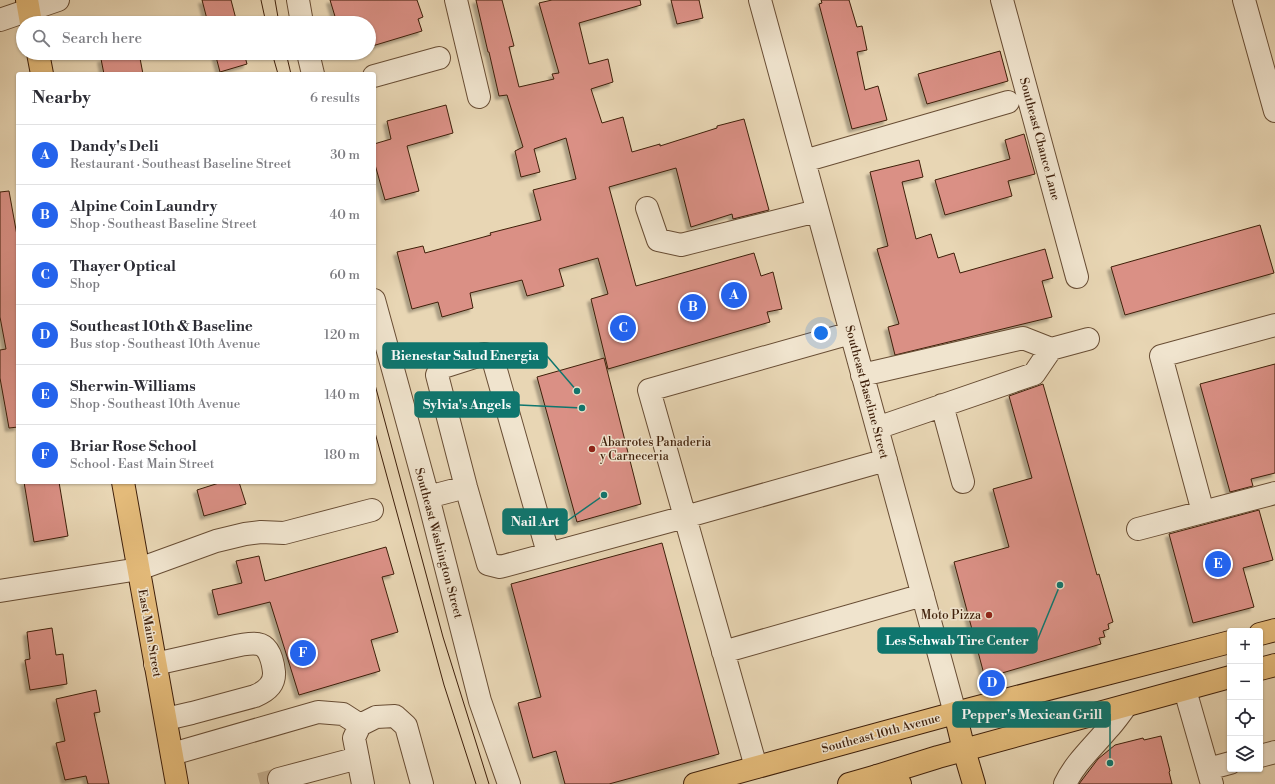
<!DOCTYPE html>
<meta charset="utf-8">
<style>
:root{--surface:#fff;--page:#f2f2f3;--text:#2b2b33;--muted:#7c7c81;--line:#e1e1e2;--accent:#2563eb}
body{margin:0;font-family:"Libre Bodoni",serif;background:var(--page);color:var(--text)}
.controls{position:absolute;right:12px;bottom:12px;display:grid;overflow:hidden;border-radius:4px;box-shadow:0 1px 3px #0004}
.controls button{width:36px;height:36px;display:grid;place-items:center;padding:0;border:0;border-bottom:1px solid var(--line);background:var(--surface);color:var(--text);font:20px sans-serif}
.you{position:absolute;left:821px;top:333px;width:14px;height:14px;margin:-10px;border:3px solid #fff;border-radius:50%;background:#1a73e8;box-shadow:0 0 0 6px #1a73e833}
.badge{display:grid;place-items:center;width:26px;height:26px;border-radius:50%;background:var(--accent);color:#fff;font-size:13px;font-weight:700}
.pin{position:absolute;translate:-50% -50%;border:2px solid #fff;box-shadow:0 1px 4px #0006}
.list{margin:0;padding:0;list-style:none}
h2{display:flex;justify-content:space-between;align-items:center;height:52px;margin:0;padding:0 16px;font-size:17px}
h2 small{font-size:13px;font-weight:400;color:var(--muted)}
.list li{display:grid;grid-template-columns:26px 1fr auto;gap:12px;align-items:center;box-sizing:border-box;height:60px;padding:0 16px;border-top:1px solid var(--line)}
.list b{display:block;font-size:15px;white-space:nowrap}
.list p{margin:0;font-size:13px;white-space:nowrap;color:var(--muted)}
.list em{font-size:13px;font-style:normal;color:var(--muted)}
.icon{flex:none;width:22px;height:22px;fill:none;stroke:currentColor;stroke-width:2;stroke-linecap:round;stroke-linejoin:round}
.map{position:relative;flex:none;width:1275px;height:784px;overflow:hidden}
.search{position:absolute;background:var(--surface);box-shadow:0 1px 3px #0004;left:16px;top:16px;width:360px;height:44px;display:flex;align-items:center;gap:10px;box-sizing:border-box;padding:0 14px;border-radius:22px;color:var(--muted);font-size:15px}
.panel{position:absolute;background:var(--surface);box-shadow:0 1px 3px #0004;left:16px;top:72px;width:360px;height:412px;border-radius:4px}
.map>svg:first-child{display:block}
.building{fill:#da9085;stroke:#3e1f0a;filter:url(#shadow)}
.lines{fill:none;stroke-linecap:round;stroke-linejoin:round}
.minor-tunnel{stroke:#c6b192;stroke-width:22;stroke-dasharray:22 11;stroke-linecap:butt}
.minor-casing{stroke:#684d34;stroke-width:24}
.major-casing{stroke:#3e1f0a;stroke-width:24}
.highway-casing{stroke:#3e1f0a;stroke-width:24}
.minor{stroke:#f0e4ce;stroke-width:22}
.major{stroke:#e4bb7a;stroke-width:22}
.highway{stroke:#e4bb7a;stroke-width:22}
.tram{stroke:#3e1f0a;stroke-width:1}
.poi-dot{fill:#8f2418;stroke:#f0e4ce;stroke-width:1.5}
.labels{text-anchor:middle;stroke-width:3;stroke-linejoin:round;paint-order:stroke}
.street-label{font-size:12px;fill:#3e1f0a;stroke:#f0e4ce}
.poi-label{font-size:12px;fill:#3e1f0a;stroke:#f0e4ce;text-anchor:start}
.leader{fill:none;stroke:#0f766e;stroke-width:1.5}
.callout-dot{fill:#0f766e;stroke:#f0e4ce;stroke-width:1.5}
.callout{fill:#0f766e;stroke:#0f766e;stroke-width:1.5}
.callout-label{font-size:13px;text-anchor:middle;font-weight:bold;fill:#fff}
</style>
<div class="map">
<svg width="1275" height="784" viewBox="0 0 1275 784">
<defs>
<filter id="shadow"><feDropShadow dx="-3.5" dy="3.5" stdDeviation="1" flood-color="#0004"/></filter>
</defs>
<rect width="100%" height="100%" fill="#e8d6b4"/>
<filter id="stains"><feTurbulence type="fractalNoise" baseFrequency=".005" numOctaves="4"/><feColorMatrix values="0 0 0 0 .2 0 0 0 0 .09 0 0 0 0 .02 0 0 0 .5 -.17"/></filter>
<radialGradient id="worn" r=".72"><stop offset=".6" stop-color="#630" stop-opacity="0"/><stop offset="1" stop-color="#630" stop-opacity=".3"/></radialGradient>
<path class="building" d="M202 0H231L237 23H208Z
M330 0H417L423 17 418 19 422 31 369 47V23H337Z
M476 0H502L514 46 509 47 519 87 554 79 552 74 559 73 539 3 552 0H640L641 5 579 23 589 64 608 59 613 82 591 89 602 123 623 117 632 152 660 144V146L717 128V126L744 119 769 210 733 219 732 214 691 227 676 168 609 187 636 286 754 253 761 276 773 272 782 309 767 312 770 322 608 369 591 299 608 294 598 258 559 269 564 286 527 296 522 280 470 293 473 308 442 317 438 302 412 309 397 252 423 246 425 253 491 235 490 233 541 220 533 190 576 179 566 138 534 149 540 172 521 177 515 151 523 147 507 95 499 96 489 52H488Z
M671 0H699L703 18 677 24Z
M821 0H849L857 27 862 26 867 50 857 52 865 90 878 86 887 120 852 129 819 4 822 3Z
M1000 51 1008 81 927 104 918 74Z
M139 53 143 74H104L101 59Z
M215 53H244L247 64 220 72Z
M446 105 453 133 407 146 419 191 385 200 374 161V144L391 139 387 121Z
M1024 134 1035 174 1008 181 1012 196 945 215 935 180 1010 159 1005 140Z
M919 160 923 177 902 182 916 239 931 234 938 258 954 253 960 273 1045 249 1053 278 1042 281 1052 317 895 355 888 327 899 324 877 249 888 246 870 172Z
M9 191 18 241V427L9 428 0 378V350L6 349 0 317V192Z
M1260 225 1274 273 1125 315 1111 267Z
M604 358 641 504 577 522 537 377Z
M1275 364V473L1251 479 1253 486 1230 492 1200 384Z
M1043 384 1097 575 1099 574 1113 622 1108 624 1109 629 1103 631 1105 637 1099 638 1101 644 985 678 954 562 1009 547 993 489 1032 478 1009 396Z
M24 482H59L68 536 34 542Z
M222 482H239L246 504 204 516 197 490Z
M1259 510 1273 560 1243 568 1254 607 1193 623 1169 534Z
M662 543 719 754 609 784H565L556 751 533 758 518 703 541 697 511 584Z
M386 547 394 574 382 577 398 632 371 640 380 671 299 695 270 602 218 615 212 590 242 583 236 561 259 556 265 581Z
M52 628 56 655 63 654 67 684 30 690 25 660 30 659 27 632Z
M96 690 100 712 94 713 109 784H88L86 776 65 780 56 743 65 741 56 699Z
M1161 736 1170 771 1169 772 1172 784H1079L1098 759 1115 745 1143 738 1144 740Z"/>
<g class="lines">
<path class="minor-tunnel" d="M260 784 279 779"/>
<defs>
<path id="minor" d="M298 0 302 23
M456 0 479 97
M760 0 955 713
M1002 0 1077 277
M1244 0 1275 111
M0 20 58 0
M308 53 313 74
M374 76 439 58
M804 161 1008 102
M647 208 658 240 681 245 817 211
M374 300 428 497 480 701 509 784
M862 375 1023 338 1051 349 1088 339
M942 405 963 482
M877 428 1034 374 1051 349
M428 497 466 487
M1203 512 1161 356 1275 325
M1138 529 1275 493
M548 553 492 356 484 354 440 368 437 375 466 487 488 564 500 567 685 517 886 460
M0 591 139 569 216 541 245 534 261 532 284 533 372 510
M723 652 923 595
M155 664C177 659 200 654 222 649 232 647 248 642 258 644 270 646 273 663 274 672 275 685 265 692 255 696L192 713 166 719
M1185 690 1212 784
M172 754 318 712 343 714 360 725
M1260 756 1275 752
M756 767 649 390 851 333
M1208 769 1230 763
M279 779 358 758
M363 784 354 738 360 725 376 717 395 716 406 726 422 784
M1065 784C1075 763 1092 748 1107 730 1114 723 1120 714 1126 706"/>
<path id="major" d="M27 0 31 23
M38 53 42 74
M123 482 177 784
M1260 669 1275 665
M955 713 964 750
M877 776 938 757 1230 677"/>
<path id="highway" d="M1260 634 1275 630
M964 750 974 784
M695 784 955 713 1230 642
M849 784 877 776 900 784"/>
</defs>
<use href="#minor" class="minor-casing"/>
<use href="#major" class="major-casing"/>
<use href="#highway" class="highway-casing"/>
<use href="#minor" class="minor"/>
<use href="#major" class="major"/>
<use href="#highway" class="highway"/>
<path class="tram" d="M261 0 266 23
M275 0 279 23
M272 53 278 74
M286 53 291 74
M374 381 443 637 489 784
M374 429 444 685 476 784"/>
</g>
<g class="poi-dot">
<circle cx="592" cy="449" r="4"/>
<circle cx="989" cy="615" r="4"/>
</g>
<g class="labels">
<g class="street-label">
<text transform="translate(1040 139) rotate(75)" y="4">Southeast Chance Lane</text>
<text transform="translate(867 392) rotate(75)" y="4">Southeast Baseline Street</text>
<text transform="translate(439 543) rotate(75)" y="4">Southeast Washington Street</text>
<text transform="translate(150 633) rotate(80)" y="4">East Main Street</text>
<text transform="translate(881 733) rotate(-15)" y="4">Southeast 10th Avenue</text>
</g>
<g class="poi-label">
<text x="600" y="446">Abarrotes Panaderia<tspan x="600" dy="14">y Carneceria</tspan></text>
<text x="981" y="619" text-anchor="end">Moto Pizza</text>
</g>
</g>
<path class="leader" d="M577 391L547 356M582 408L519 405M604 495L567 521M1060 585L1037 641M1110 763L1110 714"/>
<g class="callout-dot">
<circle cx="577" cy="391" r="4"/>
<circle cx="582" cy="408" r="4"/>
<circle cx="604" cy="495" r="4"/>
<circle cx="1060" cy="585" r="4"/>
<circle cx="1110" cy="763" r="4"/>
</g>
<g class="callout">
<rect x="383" y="343" width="164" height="25" rx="4"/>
<rect x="415" y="392" width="104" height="25" rx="4"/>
<rect x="503" y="509" width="64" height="25" rx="4"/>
<rect x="878" y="628" width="159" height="25" rx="4"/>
<rect x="953" y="702" width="157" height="25" rx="4"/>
</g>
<g class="callout-label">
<text x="465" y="360">Bienestar Salud Energia</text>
<text x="467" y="409">Sylvia's Angels</text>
<text x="535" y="526">Nail Art</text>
<text x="957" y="645">Les Schwab Tire Center</text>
<text x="1032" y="719">Pepper's Mexican Grill</text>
</g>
<rect width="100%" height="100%" filter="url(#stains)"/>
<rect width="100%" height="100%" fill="url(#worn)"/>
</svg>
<div class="controls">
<button>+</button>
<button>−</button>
<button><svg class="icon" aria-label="locate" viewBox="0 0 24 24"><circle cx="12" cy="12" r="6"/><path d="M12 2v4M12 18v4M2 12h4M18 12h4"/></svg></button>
<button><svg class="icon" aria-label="layers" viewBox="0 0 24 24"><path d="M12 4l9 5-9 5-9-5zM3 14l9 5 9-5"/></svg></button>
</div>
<div class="you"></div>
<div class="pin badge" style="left:734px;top:295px">A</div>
<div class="pin badge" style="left:693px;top:307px">B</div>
<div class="pin badge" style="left:623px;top:328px">C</div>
<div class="pin badge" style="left:992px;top:683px">D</div>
<div class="pin badge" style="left:1218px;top:564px">E</div>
<div class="pin badge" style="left:303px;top:653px">F</div>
<div class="search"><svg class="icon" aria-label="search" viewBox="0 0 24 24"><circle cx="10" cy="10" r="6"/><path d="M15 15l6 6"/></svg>Search here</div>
<section class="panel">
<h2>Nearby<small>6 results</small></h2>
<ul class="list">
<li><span class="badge">A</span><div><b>Dandy's Deli</b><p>Restaurant · Southeast Baseline Street</p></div><em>30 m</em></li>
<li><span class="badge">B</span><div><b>Alpine Coin Laundry</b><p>Shop · Southeast Baseline Street</p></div><em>40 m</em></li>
<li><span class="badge">C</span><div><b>Thayer Optical</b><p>Shop</p></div><em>60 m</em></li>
<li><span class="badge">D</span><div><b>Southeast 10th &amp; Baseline</b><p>Bus stop · Southeast 10th Avenue</p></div><em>120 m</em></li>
<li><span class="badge">E</span><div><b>Sherwin-Williams</b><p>Shop · Southeast 10th Avenue</p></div><em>140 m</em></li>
<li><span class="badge">F</span><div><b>Briar Rose School</b><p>School · East Main Street</p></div><em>180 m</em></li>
</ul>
</section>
</div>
